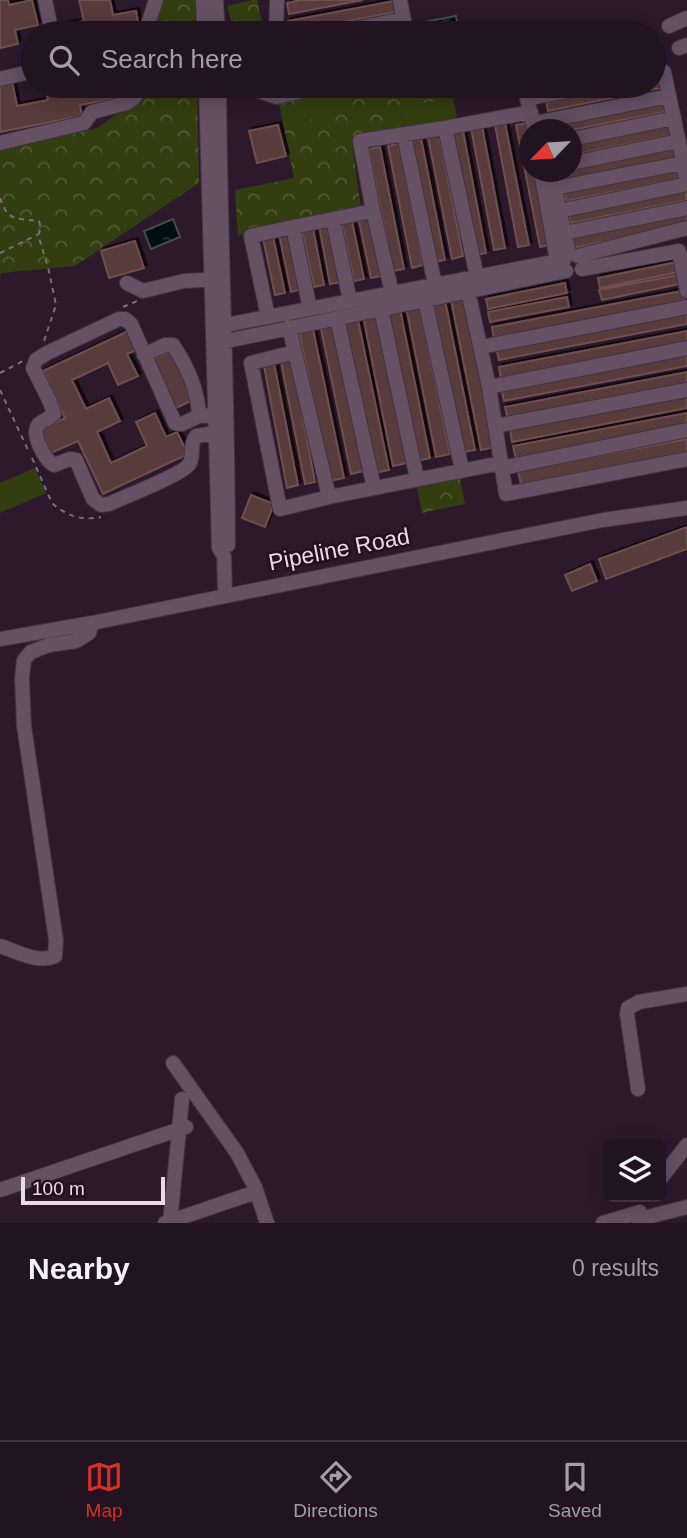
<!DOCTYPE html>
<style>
:root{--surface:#211320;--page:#2d202d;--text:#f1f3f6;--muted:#a29ea5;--line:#3e323e;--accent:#d93025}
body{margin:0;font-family:Helvetica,sans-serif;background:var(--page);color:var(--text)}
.controls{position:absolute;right:21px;bottom:21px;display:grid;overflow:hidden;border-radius:10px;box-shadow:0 4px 18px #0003}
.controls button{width:63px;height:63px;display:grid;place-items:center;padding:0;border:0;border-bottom:2px solid var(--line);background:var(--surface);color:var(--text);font:35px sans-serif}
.compass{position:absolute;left:519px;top:119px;width:63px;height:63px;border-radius:50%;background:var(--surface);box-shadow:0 4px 18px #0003;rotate:245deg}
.scale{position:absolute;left:21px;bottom:18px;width:144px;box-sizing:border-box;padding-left:7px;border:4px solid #e8dbe7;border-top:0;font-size:19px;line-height:24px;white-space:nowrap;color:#e8dbe7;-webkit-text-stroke:5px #221021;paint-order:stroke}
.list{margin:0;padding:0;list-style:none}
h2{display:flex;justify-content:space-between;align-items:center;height:91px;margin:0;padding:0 28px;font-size:30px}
h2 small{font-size:23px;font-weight:400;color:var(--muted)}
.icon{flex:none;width:38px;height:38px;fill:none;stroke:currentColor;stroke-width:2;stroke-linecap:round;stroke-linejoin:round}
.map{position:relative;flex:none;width:687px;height:1223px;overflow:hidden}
.search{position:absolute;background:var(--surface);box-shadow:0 4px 18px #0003;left:21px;right:21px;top:21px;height:77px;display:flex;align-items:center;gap:18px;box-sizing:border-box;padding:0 24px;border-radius:38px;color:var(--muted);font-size:26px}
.sheet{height:217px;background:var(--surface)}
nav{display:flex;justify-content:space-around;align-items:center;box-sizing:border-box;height:98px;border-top:2px solid var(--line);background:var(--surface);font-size:19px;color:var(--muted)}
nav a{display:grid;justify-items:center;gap:4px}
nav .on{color:var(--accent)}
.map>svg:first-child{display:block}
.park{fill:url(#park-crowns)}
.pitch{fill:#323e10}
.water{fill:url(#water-ripples);stroke:#474c51;stroke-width:2}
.building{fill:#593b3a;stroke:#6f4f4e;stroke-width:2;filter:url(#shadow)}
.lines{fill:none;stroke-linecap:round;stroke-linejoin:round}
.minor-casing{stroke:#433342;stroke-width:16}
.path{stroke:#7e6e7d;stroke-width:2;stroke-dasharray:5 5;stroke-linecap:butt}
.minor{stroke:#655064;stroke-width:14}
.labels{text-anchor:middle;stroke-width:5;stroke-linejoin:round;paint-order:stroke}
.street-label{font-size:23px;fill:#e8dbe7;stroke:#221021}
</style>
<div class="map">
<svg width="687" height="1223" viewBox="0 0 687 1223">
<defs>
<pattern id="park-crowns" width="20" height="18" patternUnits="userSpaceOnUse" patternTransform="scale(1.75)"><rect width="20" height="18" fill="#323e10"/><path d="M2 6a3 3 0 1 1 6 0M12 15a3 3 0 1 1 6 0" fill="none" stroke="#505933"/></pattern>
<pattern id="water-ripples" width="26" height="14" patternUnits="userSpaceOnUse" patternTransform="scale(1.75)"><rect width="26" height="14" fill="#020f11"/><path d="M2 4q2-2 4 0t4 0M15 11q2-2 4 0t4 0" fill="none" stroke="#273134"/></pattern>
<filter id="shadow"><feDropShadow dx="3" dy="-3" stdDeviation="0" flood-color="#0009"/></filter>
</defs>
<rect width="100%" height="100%" fill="#2c192b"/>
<path class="park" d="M160 0H195V33H148Z
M252 0H257L263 27 234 33 227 6Z
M140 86H197L199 183 75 266 1 273 0 275V151L97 128 140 97Z
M344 86H450L453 98 401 108 406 133 352 143 361 208 238 236 235 190 294 178 278 99Z
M460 478 465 504 422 513 417 487Z"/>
<path class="pitch" d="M334 92 338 114 300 122 296 100Z
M453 98 458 123 406 133 401 108Z
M35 468 46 493 0 513V483Z"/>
<path class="water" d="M456 16 459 33H421L419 23Z
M173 219 180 237 151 249 144 231Z"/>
<path class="building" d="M0 0H8L9 5 32 0 38 25 15 30 18 44 0 48Z
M79 0H110L113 15 136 11 140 33H64L62 25 84 21Z
M301 0H363L289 14 287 3Z
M394 1 396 12 291 32 288 21Z
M402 26 403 33H362Z
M663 76 665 87 548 111 546 100 615 86H654V78Z
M12 81 17 106 48 100 45 86H64L66 97 83 93 82 86H127L129 96 80 105 82 116 0 132V83Z
M667 100 669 111 572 130H551L550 123Z
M505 123 529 245 518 247 495 125Z
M527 123 530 138V172H536L550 245 540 247 516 125Z
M669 124 672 135 572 155V144Z
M278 125 286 156 257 163 249 131Z
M482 126 505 248 494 250 471 128Z
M463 131 486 253 476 255 452 133Z
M439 135 463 256 452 259 428 137Z
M421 138 445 260 434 262 410 140Z
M399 143 423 265 412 268 388 146Z
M380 147 404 269 393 271 369 149Z
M676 147 678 158 561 181 559 172H572V167Z
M681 167 683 178 566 201 564 190Z
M685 188 687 200 571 223 568 212Z
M687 213V225L573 248 571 237Z
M370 218 381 276 371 278 359 221Z
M352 221 364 279 354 281 342 223Z
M329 224 341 282 330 284 319 226Z
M313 228 324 285 314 287 302 230Z
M290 232 301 289 291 292 279 234Z
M273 236 285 293 275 295 263 238Z
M135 241 144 268 109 278 101 251Z
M677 262 679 272 600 288 598 278Z
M678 275 680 284 602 300 599 290Z
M565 283 567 293 488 309 486 299Z
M682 291 685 304 494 340 492 327Z
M567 297 569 307 490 322 488 312Z
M464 298 495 447 481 450 451 300Z
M445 300 475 450 462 452 431 303Z
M419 305 450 454 436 457 406 307Z
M400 309 430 458 417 461 386 311Z
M687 310V324L499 360 496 347Z
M376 314 407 463 393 466 363 316Z
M358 320 389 470 375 473 345 323Z
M334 322 364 471 351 474 320 324Z
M313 329 344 478 330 481 299 331Z
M130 330 139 349 127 354 138 376 118 385 108 363 72 380 86 409 109 398 120 421 97 432 111 463 147 446 136 422 155 413 166 437 177 432 188 454 103 494 78 441 51 453 40 430 65 418 43 371Z
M687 331V344L501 380 499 367Z
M171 350 195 399 174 409 150 361Z
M687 353V366L504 401 501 388Z
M292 360 315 482 305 484 281 362Z
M274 363 298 485 287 488 264 366Z
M687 372V386L508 420 505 407Z
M687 395V408L512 442 510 429Z
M687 413V426L516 459 513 446Z
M687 439V452L521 484 518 471Z
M251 495 274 504 265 527 242 518Z
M687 527V549L606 579 599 559Z
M590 564 597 581 572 591 565 575Z"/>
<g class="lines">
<defs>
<path id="minor" d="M45 0 52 33
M203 0 204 33
M216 0 218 33
M400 0 406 33
M669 26 687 18
M145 33 156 0
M276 33 277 0
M333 33 404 19
M679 48 687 45
M654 74 664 72 687 181
M0 79 33 71
M206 86 219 548 224 556 225 595
M219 86C220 239 228 392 228 545
M244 86 276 97 325 86
M524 86 530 111
M535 97 593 86
M540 122 669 96
M445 128 477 277
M404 135 435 285
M572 139 674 118
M0 143 84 123 92 112 127 103 135 97 133 86
M572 163 679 141
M541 172 557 261
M551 172 569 254
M555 188 683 163
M559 211 687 184
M333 219 350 301
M564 233 687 208
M578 256 687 228
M582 269 679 251 687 291
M127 283 143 291 184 281 221 279
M468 291 489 387 506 494 687 459
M425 300 462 470
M395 306 373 211 360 141 445 128 531 112 534 130
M310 309 293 227 373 211
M381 309 417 479
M268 317 251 236 293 227
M337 318 374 488
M215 327 564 260
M289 327 329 497 501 463
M217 343 566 271
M481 347 687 307
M295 352 251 363 280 509 329 497
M144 355 165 345H173C187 366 198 390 199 416
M489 387 687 348
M215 415 199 416 182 424 175 423 131 324 125 319H119L47 353 36 360 33 368 50 402 54 414C49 419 44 420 39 424 30 434 45 460 54 465L70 459 76 460 93 499 101 505 109 504C123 497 185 474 190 463 194 454 189 446 196 436L215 433
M495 426 687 390
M502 468 687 430
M0 639 92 623 603 520 687 508
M0 946C16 951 38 964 55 956L56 940 24 726 22 678 24 660 31 652 49 645 76 641 89 633 92 623
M173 1063 237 1153 255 1187 267 1223
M638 1089 627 1014 628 1008 639 1002 687 994
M661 1178 687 1145
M0 1190 186 1127
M639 1219 687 1207
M165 1223 256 1192
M170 1223 182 1099
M603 1223 640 1212"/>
</defs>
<use href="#minor" class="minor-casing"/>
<path class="path" d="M0 198C8 222 16 218 39 221L41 229 38 235 48 267 56 305 44 341
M0 253 37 235
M123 307 137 301
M0 373 23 361
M0 390 28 450
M32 458 52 503C66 516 82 521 101 517"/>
<use href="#minor" class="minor"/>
</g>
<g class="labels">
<g class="street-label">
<text transform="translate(339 549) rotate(-11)" y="8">Pipeline Road</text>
</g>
</g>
</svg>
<div class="controls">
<button><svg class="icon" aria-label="layers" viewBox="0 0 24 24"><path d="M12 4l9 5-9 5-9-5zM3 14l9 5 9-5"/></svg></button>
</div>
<svg class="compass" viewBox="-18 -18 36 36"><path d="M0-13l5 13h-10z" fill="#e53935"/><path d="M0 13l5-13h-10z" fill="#a29ea5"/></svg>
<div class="scale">100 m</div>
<div class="search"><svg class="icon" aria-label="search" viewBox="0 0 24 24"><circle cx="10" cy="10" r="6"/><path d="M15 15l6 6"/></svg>Search here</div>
</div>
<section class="sheet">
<h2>Nearby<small>0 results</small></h2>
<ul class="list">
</ul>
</section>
<nav>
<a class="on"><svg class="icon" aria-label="map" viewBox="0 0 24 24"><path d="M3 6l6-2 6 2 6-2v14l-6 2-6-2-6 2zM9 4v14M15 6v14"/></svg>Map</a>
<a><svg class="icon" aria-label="directions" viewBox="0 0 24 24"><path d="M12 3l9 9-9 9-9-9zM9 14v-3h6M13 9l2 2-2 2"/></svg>Directions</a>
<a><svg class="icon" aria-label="saved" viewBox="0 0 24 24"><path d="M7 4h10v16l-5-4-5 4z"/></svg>Saved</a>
</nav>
